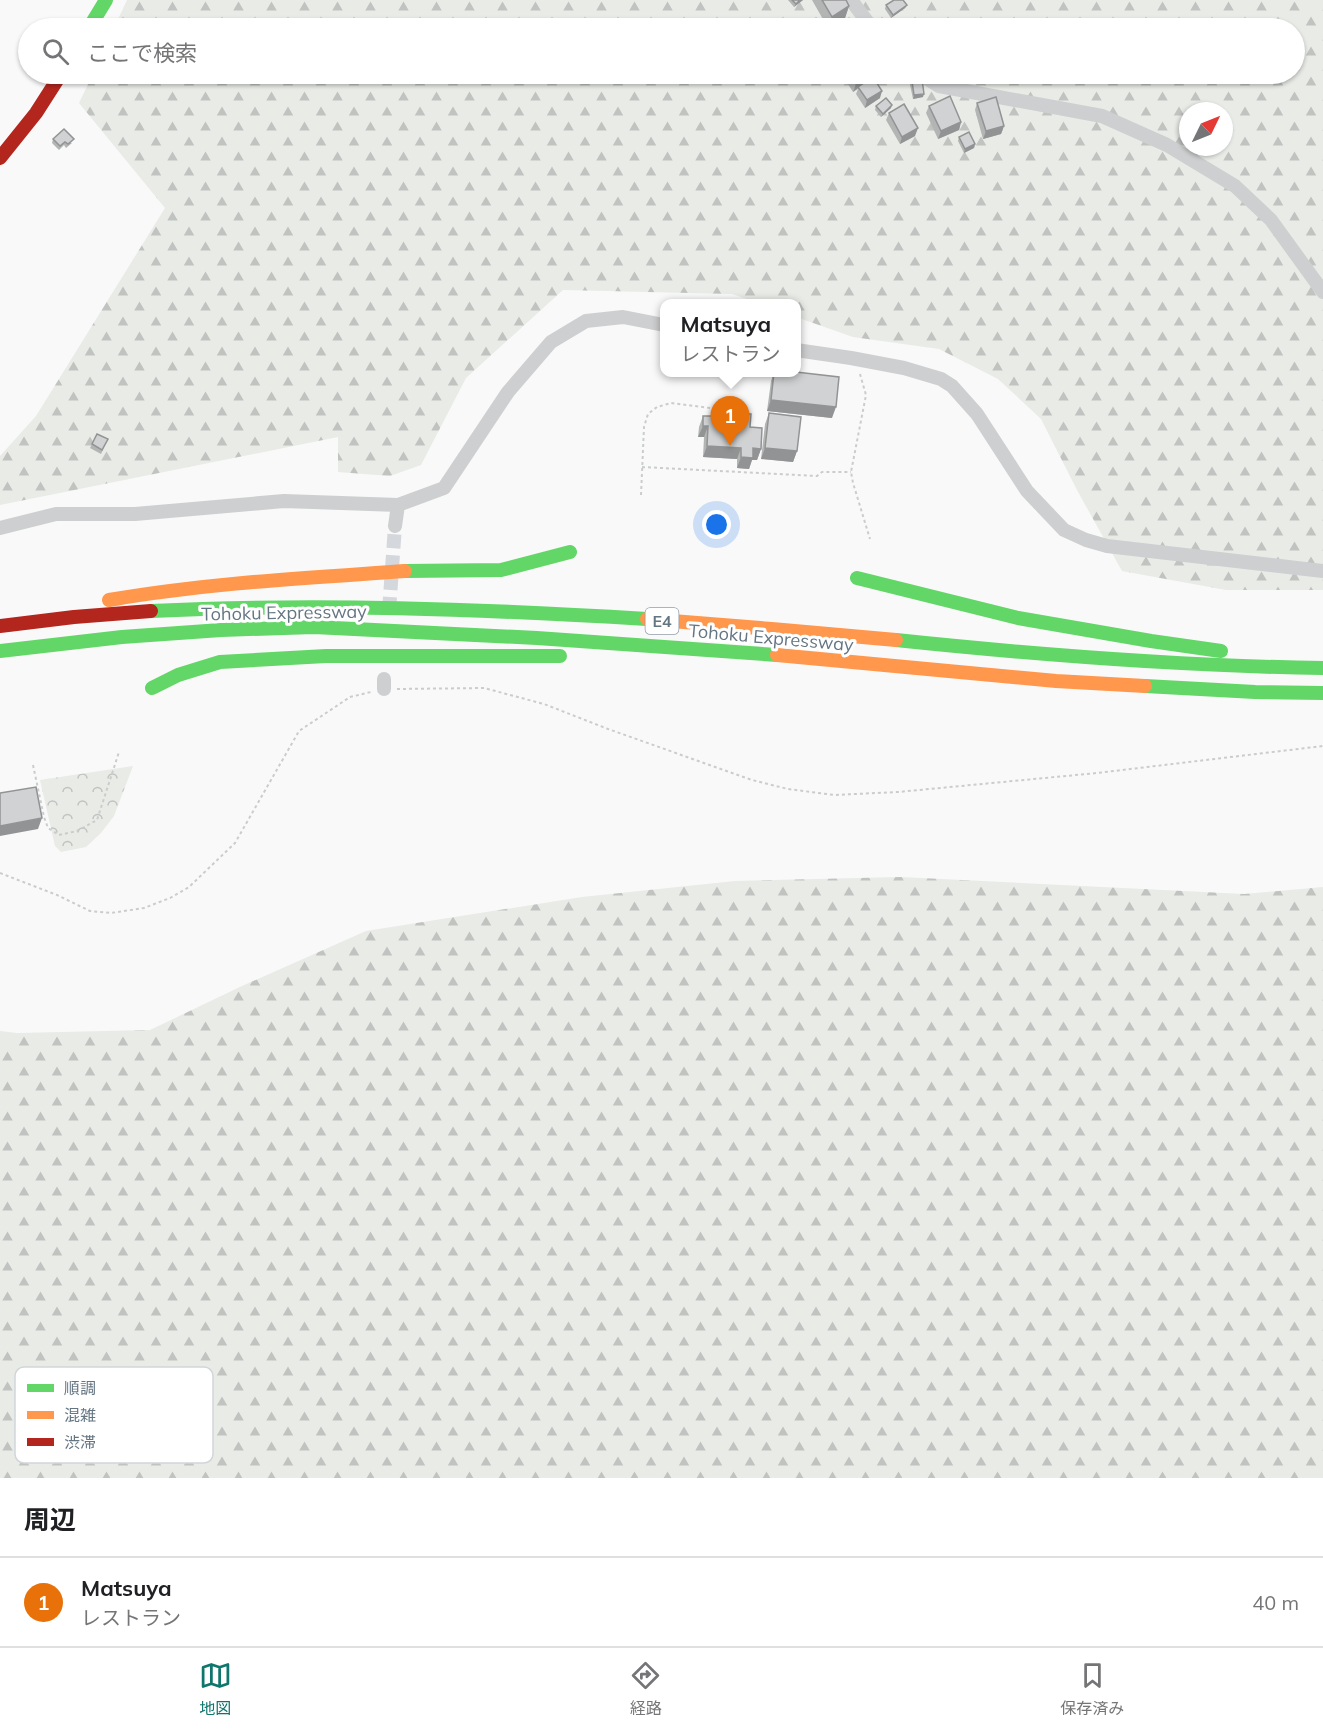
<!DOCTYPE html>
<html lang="ja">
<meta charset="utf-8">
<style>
:root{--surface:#fff;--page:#f2f2f2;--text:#202124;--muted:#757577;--line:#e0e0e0;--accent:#0f766e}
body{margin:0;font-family:Mulish,"Noto Sans JP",sans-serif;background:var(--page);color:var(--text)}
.compass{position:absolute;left:1179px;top:102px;width:54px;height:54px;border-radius:50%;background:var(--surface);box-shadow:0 2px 4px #0004;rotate:47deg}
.you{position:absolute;left:717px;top:525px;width:21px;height:21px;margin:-15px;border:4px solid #fff;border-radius:50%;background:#1a73e8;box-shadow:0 0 0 9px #1a73e833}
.badge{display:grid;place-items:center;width:39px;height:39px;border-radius:50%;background:var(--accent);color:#fff;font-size:20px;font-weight:700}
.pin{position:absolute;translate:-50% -50px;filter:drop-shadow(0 2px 3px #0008)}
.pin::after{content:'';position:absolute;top:32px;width:21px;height:18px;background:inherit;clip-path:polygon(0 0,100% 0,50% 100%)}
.popup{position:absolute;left:660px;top:299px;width:141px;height:78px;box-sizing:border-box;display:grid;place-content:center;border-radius:12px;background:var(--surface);filter:drop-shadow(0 2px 4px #0005);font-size:20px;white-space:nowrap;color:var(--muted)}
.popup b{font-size:22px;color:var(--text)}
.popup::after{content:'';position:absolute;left:50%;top:100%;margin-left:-12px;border:12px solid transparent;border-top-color:var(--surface)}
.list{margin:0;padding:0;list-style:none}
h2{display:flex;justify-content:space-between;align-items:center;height:78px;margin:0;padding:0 24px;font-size:26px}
h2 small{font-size:20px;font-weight:400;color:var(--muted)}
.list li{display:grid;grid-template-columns:39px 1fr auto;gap:18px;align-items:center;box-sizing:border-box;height:90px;padding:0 24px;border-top:2px solid var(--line)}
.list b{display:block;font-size:22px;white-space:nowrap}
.list p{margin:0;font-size:20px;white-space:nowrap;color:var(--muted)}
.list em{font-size:20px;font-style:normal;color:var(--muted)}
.icon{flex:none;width:33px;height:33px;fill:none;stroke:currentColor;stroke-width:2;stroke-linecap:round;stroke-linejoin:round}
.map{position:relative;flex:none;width:1323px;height:1478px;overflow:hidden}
.search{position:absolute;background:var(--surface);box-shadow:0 2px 4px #0004;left:18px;right:18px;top:18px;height:66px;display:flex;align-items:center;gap:15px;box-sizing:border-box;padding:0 21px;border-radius:33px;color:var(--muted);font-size:22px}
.sheet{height:168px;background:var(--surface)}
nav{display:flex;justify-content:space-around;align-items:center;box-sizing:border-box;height:84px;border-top:2px solid var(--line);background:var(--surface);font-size:16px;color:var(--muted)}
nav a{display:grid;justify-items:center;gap:3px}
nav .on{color:var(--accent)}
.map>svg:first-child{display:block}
.forest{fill:url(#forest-firs);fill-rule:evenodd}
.park{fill:url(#park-crowns)}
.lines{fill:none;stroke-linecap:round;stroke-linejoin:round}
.street-tunnel{stroke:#d4d8dc;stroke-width:14;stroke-dasharray:14 7;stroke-linecap:butt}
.path{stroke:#cbcccd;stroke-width:2;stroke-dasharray:3 3;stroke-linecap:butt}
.street{stroke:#cecfd0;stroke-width:14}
.fast{stroke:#63d668;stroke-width:14}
.slow{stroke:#ff974d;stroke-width:14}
.jam{stroke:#b3261e;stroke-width:14}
.wall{fill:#b3b5b5}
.shaded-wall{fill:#929394}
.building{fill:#d0d2d3;stroke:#929394;stroke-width:1.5}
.labels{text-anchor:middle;stroke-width:6;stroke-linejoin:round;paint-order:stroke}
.shield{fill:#fff;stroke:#939fa8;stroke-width:1.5}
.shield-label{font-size:16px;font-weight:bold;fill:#657683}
.street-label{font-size:18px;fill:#657683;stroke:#fff}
.key{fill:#fff;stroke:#d1d6da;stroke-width:1.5}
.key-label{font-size:16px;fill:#657683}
</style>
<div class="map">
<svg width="1323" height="1478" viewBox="0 0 1323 1478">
<defs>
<pattern id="forest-firs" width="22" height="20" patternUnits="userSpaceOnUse" patternTransform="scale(1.5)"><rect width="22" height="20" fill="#e8ebe6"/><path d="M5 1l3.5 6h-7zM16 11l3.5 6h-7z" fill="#c0c3c0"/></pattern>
<pattern id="park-crowns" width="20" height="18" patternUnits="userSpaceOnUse" patternTransform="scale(1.5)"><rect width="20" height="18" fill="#e8ebe6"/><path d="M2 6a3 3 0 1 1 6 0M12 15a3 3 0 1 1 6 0" fill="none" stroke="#c0c3c0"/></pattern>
</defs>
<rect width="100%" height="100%" fill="#f9f9f9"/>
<path class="forest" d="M127 0H1323V590H1226L1122 571 1077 490 1041 419 998 379 939 349 853 337 796 317V304L759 303 732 294 563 290 466 378 421 465 390 476 338 472V437L0 505V456L36 416 165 208 79 103 93 74H1294V28H114ZM1188 111H1224V147H1188Z
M901 877 1244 894 1323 887V1478H0V1031L17 1033 150 1030 242 986 366 931 582 897 735 881Z"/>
<path class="park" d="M133 766 114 816 101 833 86 847 61 852 55 846 40 780Z"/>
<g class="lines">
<path class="street-tunnel" d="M389 611 395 526"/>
<path class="path" d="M860 374 866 395 851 472 853 483 870 539
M642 467 817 476 822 472H851
M641 495 644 427 648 414 657 407 671 403 749 413
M397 689 484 688 544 704 608 729 752 780 788 789 834 795 898 792 1097 773 1323 746
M33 765 44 817 48 828 59 835 77 831 97 820 119 752
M0 873 57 895 90 911 111 913 144 908 170 898 189 887 235 843 299 731 350 697 371 692"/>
<path class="street" d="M851 0 872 28
M920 74 939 86 1102 116 1167 145 1235 186 1271 220 1323 292
M796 350 851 358 904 368 941 379 952 386 977 414 1027 491 1064 530 1086 540 1107 546 1323 571
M395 526 398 505
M0 528 56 514H135L284 501 398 505 444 488 508 392 551 342 586 321 623 317 664 325
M384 689V679"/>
<path class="fast" d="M89 28 106 0
M405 571 501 570 570 552
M857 578 1018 618 1151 641 1221 651
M151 611C317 603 481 609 647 619
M896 640C1039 655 1179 666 1323 668
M0 651 122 637 221 630 314 627 537 638 777 655
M1145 686 1255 692 1323 693
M152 688 178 675 220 662 326 656H560"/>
<path class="slow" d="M109 600C207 583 306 578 405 571
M647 619 772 629 896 640
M777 655 1056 681 1145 686"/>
<path class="jam" d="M0 158 36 113 61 74
M0 626 74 617 151 611"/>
</g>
<path class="wall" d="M788 0H803L794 7Z
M812 0H846L849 6 845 18 828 28Z
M886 5H907L905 8 891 18 885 9Z
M846 74H870L869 80 880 98 865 108 856 94 858 89 853 92 844 78Z
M912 81 923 97 913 99 910 85Z
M977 103 1004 126 1001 134 983 139 975 110Z
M876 106 891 108 881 117 875 110Z
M929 106 961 122 959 130 938 139 926 113Z
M889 113 915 136 900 144 886 120Z
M959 137 975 144 974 148 964 153 958 141Z
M53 139 72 143 66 148 64 145 59 150 52 143Z
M774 372H796L832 418 767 411 771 381Z
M715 410 726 413 750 427 761 449 757 460H752L749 469 737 468V459L703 457 704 437H698L699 427 703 416H712Z
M769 413 797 451 793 462 761 459 765 424Z
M108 439 101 454 90 448 92 444Z"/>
<path class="shaded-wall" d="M800 0H803L794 7 796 4Z
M907 5 905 8 891 18 893 15Z
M849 6 845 18 828 28 832 17Z
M871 74 868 82 858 87V88L853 92 856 84Z
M882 91 880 98 865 108 867 100Z
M924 94 923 97 913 99 914 95Z
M892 105 891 108 881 117 883 114Z
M961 122 959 130 938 139 941 131Z
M1004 126 1001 134 983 139 986 131Z
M918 128 915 136 900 144 902 137Z
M975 144 974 148 964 153 965 149Z
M771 400 836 407 832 418 767 411Z
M703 426H708L704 437H698Z
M707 446 741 448 737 459 703 457Z
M753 448 761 449 757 460H752L749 469 737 468 741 457Z
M765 448 797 451 793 462 761 459Z
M42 818 38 829 0 836V826Z"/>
<path class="building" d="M792 0H800L796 4Z
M822 0H846L849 6 832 17Z
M894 0H903L907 5 893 15 886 5Z
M849 74H871L856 84Z
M873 77 882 91 867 100 858 87Z
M922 79 924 94 914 95 912 81Z
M950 96 961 122 941 131 929 106Z
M996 97 1004 126 986 131 977 103Z
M886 98 892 105 883 114 876 106Z
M904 104 918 128 902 137 889 113Z
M64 129 74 139 68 144 65 142 60 146 53 139Z
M969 132 975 144 965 149 959 137Z
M774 372H796L839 377 836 407 771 400Z
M715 410H726V413L751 414 750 427 762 428 761 449 753 448V458L741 457V448L707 446 708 426H703V416H714Z
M769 413 801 417 797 451 765 448Z
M97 434 108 439 102 450 92 444Z
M36 787 42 818 0 826V793Z"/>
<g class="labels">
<rect class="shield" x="645.5" y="608" width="33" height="26" rx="4.5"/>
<g class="shield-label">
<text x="662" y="627">E4</text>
</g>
<g class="street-label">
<text transform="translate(284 613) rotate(-1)" y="6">Tohoku Expressway</text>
<text transform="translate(771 638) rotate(5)" y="6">Tohoku Expressway</text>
</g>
</g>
<rect x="15" y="1367" width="198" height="96" rx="9" class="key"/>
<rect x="27" y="1384" width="27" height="8" fill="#63d668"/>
<rect x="27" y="1411" width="27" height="8" fill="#ff974d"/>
<rect x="27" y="1438" width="27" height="8" fill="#b3261e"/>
<g class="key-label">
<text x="64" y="1394">順調</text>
<text x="64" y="1421">混雑</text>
<text x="64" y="1448">渋滞</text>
</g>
</svg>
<svg class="compass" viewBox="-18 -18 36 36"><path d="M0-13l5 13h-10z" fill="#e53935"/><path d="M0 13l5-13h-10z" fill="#757577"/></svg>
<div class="you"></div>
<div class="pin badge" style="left:730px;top:446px;background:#e8710a">1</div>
<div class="popup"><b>Matsuya</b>レストラン</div>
<div class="search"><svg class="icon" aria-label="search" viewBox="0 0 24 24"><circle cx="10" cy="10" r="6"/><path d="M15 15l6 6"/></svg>ここで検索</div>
</div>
<section class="sheet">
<h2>周辺<small></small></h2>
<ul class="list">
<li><span class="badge" style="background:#e8710a">1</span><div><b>Matsuya</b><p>レストラン</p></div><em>40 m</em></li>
</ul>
</section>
<nav>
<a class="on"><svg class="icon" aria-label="map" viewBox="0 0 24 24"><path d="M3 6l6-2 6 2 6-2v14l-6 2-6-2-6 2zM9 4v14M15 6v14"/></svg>地図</a>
<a><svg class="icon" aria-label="directions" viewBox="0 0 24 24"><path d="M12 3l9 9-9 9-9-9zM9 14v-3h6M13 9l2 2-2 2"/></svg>経路</a>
<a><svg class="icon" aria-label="saved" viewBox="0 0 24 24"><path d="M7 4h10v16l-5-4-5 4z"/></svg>保存済み</a>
</nav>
